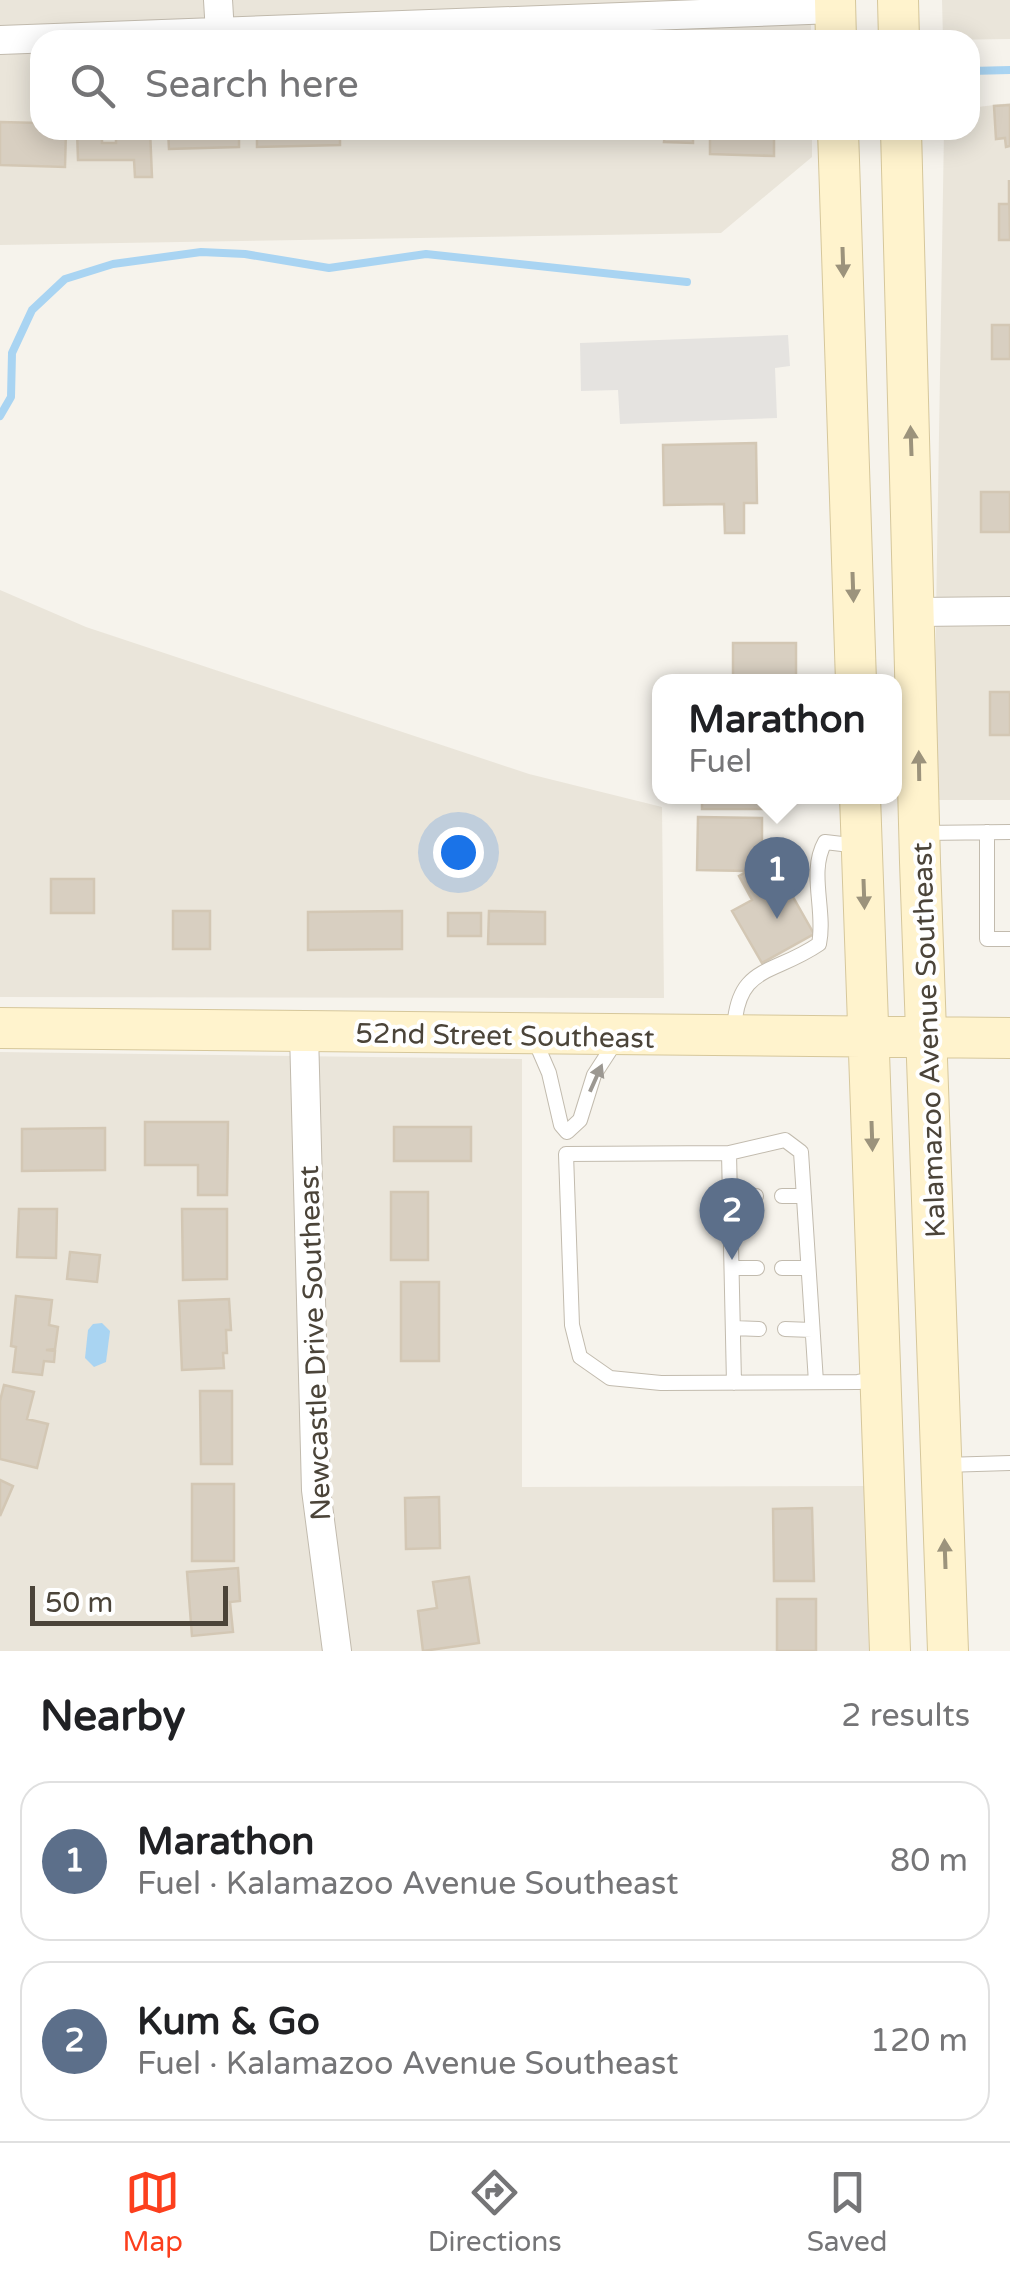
<!DOCTYPE html>
<meta charset="utf-8">
<style>
:root{--surface:#fff;--page:#f6f6f6;--text:#202124;--muted:#757577;--line:#e0e0e0;--accent:#fc3f1d}
body{margin:0;font-family:"Varela Round",sans-serif;background:var(--page);color:var(--text)}
.scale{position:absolute;left:30px;bottom:25px;width:198px;box-sizing:border-box;padding-left:10px;border:5px solid #4b4439;border-top:0;font-size:28px;line-height:35px;white-space:nowrap;color:#4b4439;-webkit-text-stroke:8px #fff;paint-order:stroke}
.you{position:absolute;left:458px;top:852px;width:35px;height:35px;margin:-25px;border:8px solid #fff;border-radius:50%;background:#1a73e8;box-shadow:0 0 0 15px #1a73e833}
.badge{display:grid;place-items:center;width:65px;height:65px;border-radius:50%;background:var(--accent);color:#fff;font-size:32px;font-weight:700}
.pin{position:absolute;translate:-50% -82px;filter:drop-shadow(0 2px 5px #0008)}
.pin::after{content:'';position:absolute;top:52px;width:35px;height:30px;background:inherit;clip-path:polygon(0 0,100% 0,50% 100%)}
.popup{position:absolute;left:652px;top:674px;width:250px;height:130px;box-sizing:border-box;display:grid;place-content:center;border-radius:20px;background:var(--surface);filter:drop-shadow(0 2px 8px #0005);font-size:32px;white-space:nowrap;color:var(--muted)}
.popup b{font-size:38px;color:var(--text)}
.popup::after{content:'';position:absolute;left:50%;top:100%;margin-left:-20px;border:20px solid transparent;border-top-color:var(--surface)}
.list{margin:0;padding:0;list-style:none}
h2{display:flex;justify-content:space-between;align-items:center;height:130px;margin:0;padding:0 40px;font-size:42px}
h2 small{font-size:32px;font-weight:400;color:var(--muted)}
.list li{display:grid;grid-template-columns:65px 1fr auto;gap:30px;align-items:center;box-sizing:border-box;height:160px;margin:0 20px 20px;padding:0 20px;border:2px solid var(--line);border-radius:30px}
.list b{display:block;font-size:38px;white-space:nowrap}
.list p{margin:0;font-size:32px;white-space:nowrap;color:var(--muted)}
.list em{font-size:32px;font-style:normal;color:var(--muted)}
.icon{flex:none;width:55px;height:55px;fill:none;stroke:currentColor;stroke-width:2;stroke-linecap:round;stroke-linejoin:round}
.map{position:relative;flex:none;width:1010px;height:1651px;overflow:hidden}
.search{position:absolute;background:var(--surface);box-shadow:0 5px 25px #0003;left:30px;right:30px;top:30px;height:110px;display:flex;align-items:center;gap:25px;box-sizing:border-box;padding:0 35px;border-radius:30px;color:var(--muted);font-size:38px}
.sheet{height:490px;background:var(--surface)}
nav{display:flex;justify-content:space-around;align-items:center;box-sizing:border-box;height:140px;border-top:2px solid var(--line);background:var(--surface);font-size:28px;color:var(--muted)}
nav a{display:grid;justify-items:center;gap:5px}
nav .on{color:var(--accent)}
.map>svg:first-child{display:block}
.residential{fill:#eae5da}
.parking{fill:#e5e3e0}
.water{fill:#a9d4f2}
.lines{fill:none;stroke-linecap:round;stroke-linejoin:round}
.stream{stroke:#a9d4f2;stroke-width:8}
.building{fill:#d8cfc1;stroke:#d3c7b4;stroke-width:2.5}
.lane-casing{stroke:#c2bbae;stroke-width:16}
.street-casing{stroke:#c2bbae;stroke-width:30}
.secondary-casing{stroke:#d6c79b;stroke-width:42}
.lane{stroke:#fff;stroke-width:14}
.street{stroke:#fff;stroke-width:28}
.secondary{stroke:#fff3cd;stroke-width:40}
.oneway{fill:#9c937c}
.oneway2{fill:#9c9892}
.labels{text-anchor:middle;stroke-width:8;stroke-linejoin:round;paint-order:stroke}
.street-label{font-size:28px;fill:#4b4439;stroke:#fff}
</style>
<div class="map">
<svg width="1010" height="1651" viewBox="0 0 1010 1651">
<rect width="100%" height="100%" fill="#f6f3ec"/>
<path class="residential" d="M0 0H811V40H40V130H812V157L721 233 0 245Z
M942 0H1010V39L943 40Z
M1010 103V800H933L944 130H970V108Z
M0 590 86 627 529 774 662 807 664 998 0 997Z
M0 1052 522 1059V1487L873 1486 876 1651H0Z"/>
<path class="parking" d="M788 335 790 366 775 368 777 418 620 424 618 390 581 391 580 343Z"/>
<path class="water" d="M102 1323 110 1331 106 1362 94 1367 85 1358 88 1330 93 1324Z"/>
<g class="lines">
<path class="stream" d="M970 71 1010 70
M0 416 11 397 12 353 32 310 65 279 113 264 201 252 245 254 329 268 426 254 687 282"/>
</g>
<path class="building" d="M1010 105V146L1006 147 1005 138 996 139 994 106Z
M0 122 40 123V130H66L65 167 0 165Z
M77 130H102V143H116V130H150L152 177H135L134 160H78Z
M168 130H239V147L169 149Z
M257 130H340V145L257 147Z
M354 130H432V134L354 137Z
M632 130H693V143L664 142 665 131Z
M710 130H774V156L710 154Z
M1009 180 1010 240H999V204H1009Z
M992 325H1010V359H992Z
M756 443 757 503H744V533H725L724 504 664 505 663 445Z
M981 492H1010V532H981Z
M733 643H796V682H733Z
M990 692H1010V735H990Z
M702 796H767V809H702Z
M698 817 762 818V863L747 871 697 870Z
M762 863 775 888 785 883 814 934 762 963 732 911 752 900 739 876Z
M51 879H94V913H51Z
M173 911H210V949H173Z
M402 911V949L308 950V912Z
M489 911 545 912V944H488Z
M448 913H481V936H448Z
M145 1122H228L227 1195H198V1165H145Z
M394 1127H471V1161H394Z
M105 1128V1170L22 1171V1129Z
M391 1192H428V1260H391Z
M19 1209H57L56 1258 17 1257Z
M182 1209H227V1279L183 1280Z
M70 1252 100 1255 97 1282 67 1279Z
M401 1282H439V1361H401Z
M16 1296 52 1300 49 1325 58 1327 55 1349 46 1350 55 1351 54 1362 44 1361 42 1375 13 1372 16 1347 11 1346Z
M229 1299 231 1330H226L227 1353H223L224 1368 182 1370 179 1301Z
M4 1385 34 1392 27 1419 48 1424 37 1468 0 1459V1401Z
M200 1391H232V1464H201Z
M0 1480 13 1486 0 1516Z
M192 1484H234V1561H192Z
M439 1497 440 1548 406 1549 405 1498Z
M812 1508 814 1581H774L773 1509Z
M238 1568 240 1601 230 1602 233 1632 192 1636 187 1572Z
M469 1577 479 1643 423 1651 418 1611 437 1608 433 1582Z
M777 1599H816V1651H777Z"/>
<g class="lines">
<defs>
<path id="lane" d="M987 832V939H1010
M921 833 1010 832
M734 1031C737 964 772 976 819 944 826 911 808 872 825 842L859 846
M533 1036 549 1073 561 1125 567 1132 580 1120 594 1075 616 1041
M729 1153 734 1383
M730 1196H756
M782 1196H804
M732 1268H757
M782 1268H808
M733 1328 759 1329
M785 1329 812 1330
M816 1382 801 1152 785 1140 729 1153 566 1154 572 1325 580 1357 610 1378 661 1383 858 1382 875 1379
M944 1465 1010 1463"/>
<path id="street" d="M218 0 220 33
M0 40 835 9
M916 612 1010 611
M304 1033 316 1490 337 1651"/>
<path id="secondary" d="M835 0 836 40
M898 0 899 40
M838 130 856 682
M901 130 920 862 948 1651
M860 796 890 1651
M0 1028 1010 1038"/>
</defs>
<use href="#lane" class="lane-casing"/>
<use href="#street" class="street-casing"/>
<use href="#secondary" class="secondary-casing"/>
<use href="#lane" class="lane"/>
<use href="#street" class="street"/>
<use href="#secondary" class="secondary"/>
</g>
<defs><path id="oneway-solid" d="M-6-.8H1V-3.2L6.5 0L1 3.2V.8H-6Z" transform="scale(2.5)"/></defs>
<g class="oneway">
<use href="#oneway-solid" transform="translate(843 262) rotate(88)"/>
<use href="#oneway-solid" transform="translate(911 441) rotate(-92)"/>
<use href="#oneway-solid" transform="translate(853 587) rotate(88)"/>
<use href="#oneway-solid" transform="translate(919 766) rotate(-91)"/>
<use href="#oneway-solid" transform="translate(864 894) rotate(88)"/>
<use href="#oneway-solid" transform="translate(872 1136) rotate(88)"/>
<use href="#oneway-solid" transform="translate(945 1554) rotate(-92)"/>
</g>
<use class="oneway2" href="#oneway-solid" transform="translate(596 1078) rotate(-66)"/>
<g class="labels">
<g class="street-label">
<text transform="translate(505 1035) rotate(1)" y="10">52nd Street Southeast</text>
<text transform="translate(928 1040) rotate(-92)" y="10">Kalamazoo Avenue Southeast</text>
<text transform="translate(314 1343) rotate(-92)" y="10">Newcastle Drive Southeast</text>
</g>
</g>
</svg>
<div class="scale">50 m</div>
<div class="you"></div>
<div class="pin badge" style="left:777px;top:919px;background:#5c6f8a">1</div>
<div class="popup"><b>Marathon</b>Fuel</div>
<div class="pin badge" style="left:732px;top:1260px;background:#5c6f8a">2</div>
<div class="search"><svg class="icon" aria-label="search" viewBox="0 0 24 24"><circle cx="10" cy="10" r="6"/><path d="M15 15l6 6"/></svg>Search here</div>
</div>
<section class="sheet">
<h2>Nearby<small>2 results</small></h2>
<ul class="list">
<li><span class="badge" style="background:#5c6f8a">1</span><div><b>Marathon</b><p>Fuel · Kalamazoo Avenue Southeast</p></div><em>80 m</em></li>
<li><span class="badge" style="background:#5c6f8a">2</span><div><b>Kum &amp; Go</b><p>Fuel · Kalamazoo Avenue Southeast</p></div><em>120 m</em></li>
</ul>
</section>
<nav>
<a class="on"><svg class="icon" aria-label="map" viewBox="0 0 24 24"><path d="M3 6l6-2 6 2 6-2v14l-6 2-6-2-6 2zM9 4v14M15 6v14"/></svg>Map</a>
<a><svg class="icon" aria-label="directions" viewBox="0 0 24 24"><path d="M12 3l9 9-9 9-9-9zM9 14v-3h6M13 9l2 2-2 2"/></svg>Directions</a>
<a><svg class="icon" aria-label="saved" viewBox="0 0 24 24"><path d="M7 4h10v16l-5-4-5 4z"/></svg>Saved</a>
</nav>
